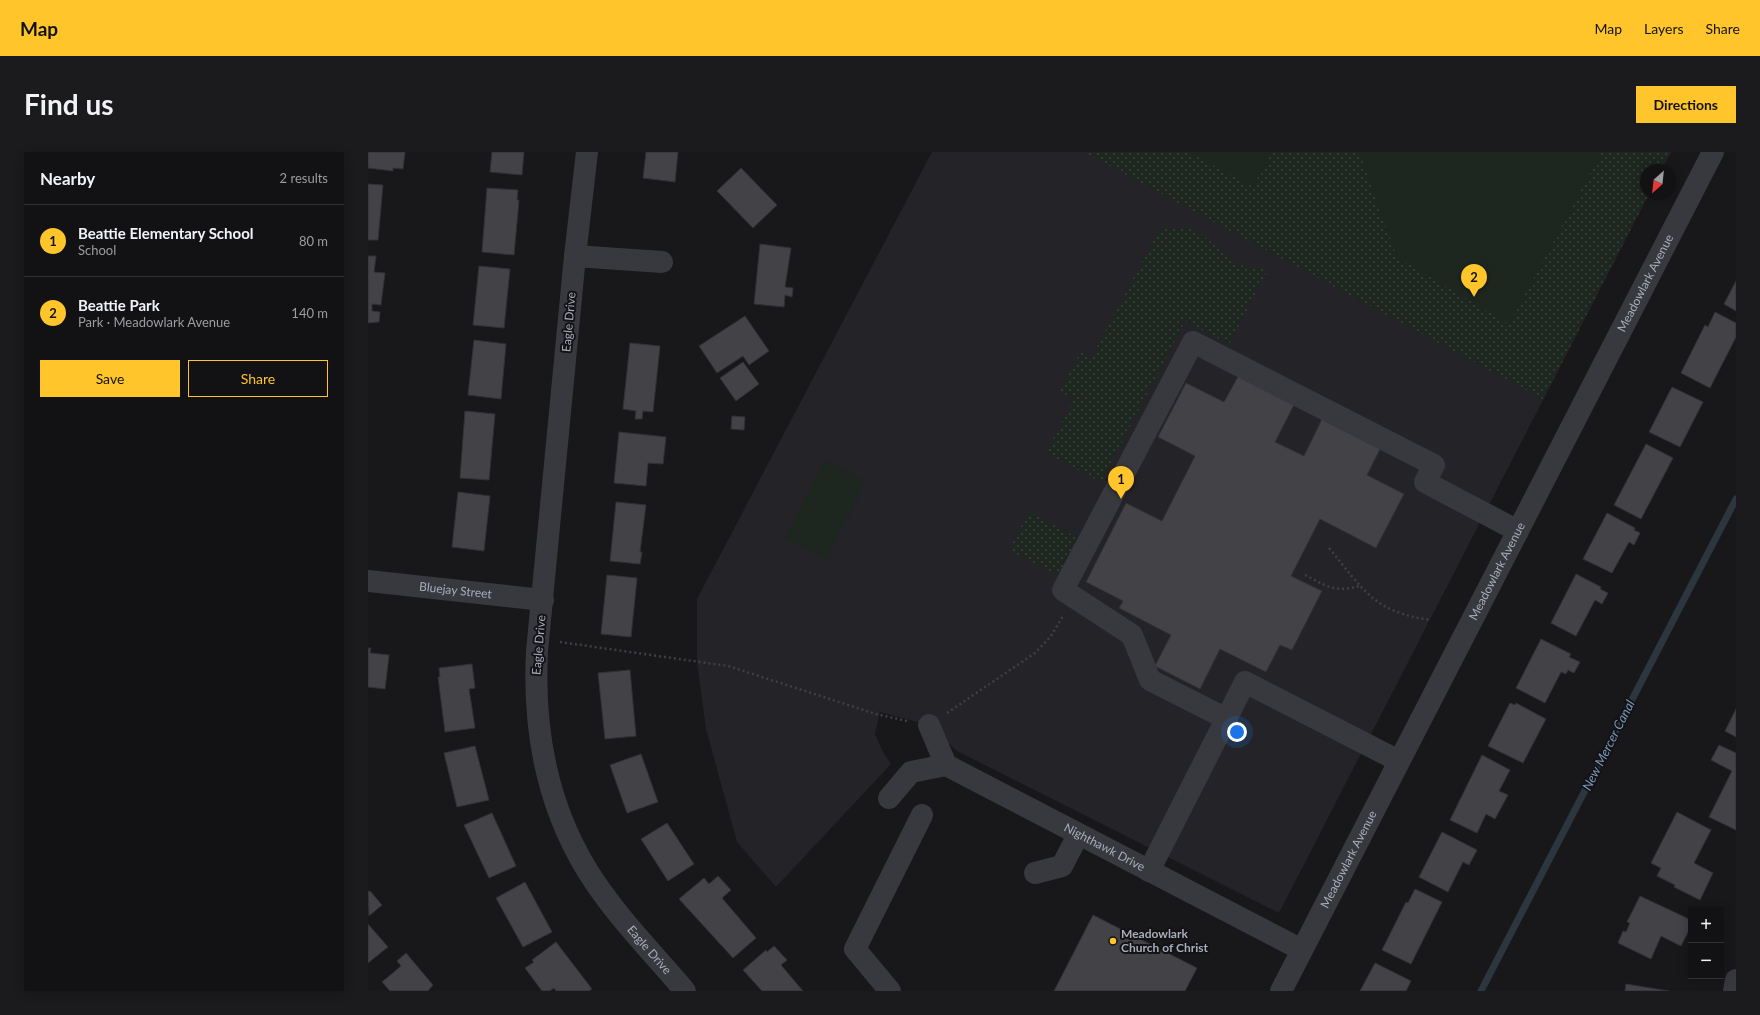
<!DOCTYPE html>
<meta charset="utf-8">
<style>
:root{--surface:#121114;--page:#1b1a1d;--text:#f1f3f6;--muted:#9c9da0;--line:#313134;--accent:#ffc52a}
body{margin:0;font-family:Lato,sans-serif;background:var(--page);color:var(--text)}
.controls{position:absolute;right:12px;bottom:12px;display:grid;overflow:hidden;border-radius:0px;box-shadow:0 2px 10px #0003}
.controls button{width:36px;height:36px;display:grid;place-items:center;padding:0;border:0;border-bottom:1px solid var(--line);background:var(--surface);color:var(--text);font:20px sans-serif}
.compass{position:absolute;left:1272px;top:12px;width:36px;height:36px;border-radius:50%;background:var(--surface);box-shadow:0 2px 10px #0003;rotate:207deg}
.you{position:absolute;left:869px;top:580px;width:14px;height:14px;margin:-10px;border:3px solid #fff;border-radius:50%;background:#1a73e8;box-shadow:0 0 0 6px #1a73e833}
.badge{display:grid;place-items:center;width:26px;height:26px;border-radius:50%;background:var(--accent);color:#111;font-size:13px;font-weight:700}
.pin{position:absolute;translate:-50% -33px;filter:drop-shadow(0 1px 2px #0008)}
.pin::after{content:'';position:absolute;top:21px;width:14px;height:12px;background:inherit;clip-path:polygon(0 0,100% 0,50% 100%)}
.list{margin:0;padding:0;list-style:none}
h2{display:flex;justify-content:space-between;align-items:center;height:52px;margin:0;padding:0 16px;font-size:17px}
h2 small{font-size:13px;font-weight:400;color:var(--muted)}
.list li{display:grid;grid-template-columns:26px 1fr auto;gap:12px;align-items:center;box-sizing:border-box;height:72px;padding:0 16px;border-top:1px solid var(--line)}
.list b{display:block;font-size:15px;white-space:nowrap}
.list p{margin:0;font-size:13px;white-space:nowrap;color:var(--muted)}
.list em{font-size:13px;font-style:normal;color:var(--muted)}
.actions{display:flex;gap:8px;padding:12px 16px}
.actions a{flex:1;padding:9px 0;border:1px solid var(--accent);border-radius:0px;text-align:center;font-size:14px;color:var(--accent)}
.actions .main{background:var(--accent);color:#111}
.map{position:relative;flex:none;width:1368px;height:839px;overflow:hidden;border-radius:0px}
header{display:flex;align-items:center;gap:24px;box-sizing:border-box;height:56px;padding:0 20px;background:var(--accent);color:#111}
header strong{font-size:19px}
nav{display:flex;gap:22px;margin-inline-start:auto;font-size:14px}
.intro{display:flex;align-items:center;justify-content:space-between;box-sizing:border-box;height:96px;padding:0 24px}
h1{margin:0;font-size:28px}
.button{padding:10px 18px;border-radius:0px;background:var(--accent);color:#111;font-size:14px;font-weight:700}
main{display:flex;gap:24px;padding:0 24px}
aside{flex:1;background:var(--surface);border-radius:0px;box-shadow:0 2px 10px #0003}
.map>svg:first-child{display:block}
.built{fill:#242327}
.park{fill:url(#park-dots)}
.pitch{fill:#1d261f}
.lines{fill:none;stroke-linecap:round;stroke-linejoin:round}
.stream{stroke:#2c363f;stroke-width:7}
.building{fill:#424247;stroke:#323136}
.path{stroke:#3e4046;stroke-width:2.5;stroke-dasharray:2 3;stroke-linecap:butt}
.minor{stroke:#38393f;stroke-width:22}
.poi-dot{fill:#ffc52a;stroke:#131215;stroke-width:1.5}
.labels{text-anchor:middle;stroke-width:4;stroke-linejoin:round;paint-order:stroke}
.street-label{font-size:12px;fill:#a8adbb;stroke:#131215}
.poi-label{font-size:12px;font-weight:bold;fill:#a8adbb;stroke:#131215;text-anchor:start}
.water-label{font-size:13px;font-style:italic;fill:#7c99b9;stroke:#131215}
</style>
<header>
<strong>Map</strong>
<nav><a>Map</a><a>Layers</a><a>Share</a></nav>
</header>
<div class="intro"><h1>Find us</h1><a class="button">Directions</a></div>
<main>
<aside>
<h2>Nearby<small>2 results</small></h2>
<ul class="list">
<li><span class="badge">1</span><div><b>Beattie Elementary School</b><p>School</p></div><em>80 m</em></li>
<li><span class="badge">2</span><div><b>Beattie Park</b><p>Park · Meadowlark Avenue</p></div><em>140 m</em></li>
</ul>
<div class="actions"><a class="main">Save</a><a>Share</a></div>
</aside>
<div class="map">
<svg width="1368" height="839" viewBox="0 0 1368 839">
<defs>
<pattern id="park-dots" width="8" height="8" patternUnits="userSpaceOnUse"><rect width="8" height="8" fill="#1d261f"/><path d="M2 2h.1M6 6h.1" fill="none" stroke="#3b433e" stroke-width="1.8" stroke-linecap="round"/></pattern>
</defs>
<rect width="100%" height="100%" fill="#18171a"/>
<path class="built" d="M564 0H1303L1293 18H1278V42H1281L911 761 589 599 561 573 512 560 507 582 515 600 523 612 408 735 369 690 338 577 329 510V447Z"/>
<path class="park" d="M716 0H1303L1293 18H1278V42H1281L1175 247Z
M792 76H826L870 113 900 118 861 192 817 169 733 330 678 301 706 247 692 239 713 200 724 205Z
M661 360 710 386 690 423 641 398Z"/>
<path class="pitch" d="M821 0H904L885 35Z
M991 0H1234L1141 172 1029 105Z
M457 309 498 330 459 407 417 386Z"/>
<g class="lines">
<path class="stream" d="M1113 839 1368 347"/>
</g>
<path class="building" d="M0 0H37L35 17 25 16V19L0 16Z
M124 0H156L154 23 122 20Z
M278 0H310L307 30 275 26Z
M373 16 409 53 385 76 349 39Z
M0 32 15 33 10 88H0Z
M119 36 150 38 149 48H151L146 103 114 100Z
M392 92 423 96 417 135 425 136 424 145 417 143 416 155 386 152Z
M0 104H8L6 120 17 121 13 153 4 152V159L12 160 11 170 0 171Z
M111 114 142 117 136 176 105 173Z
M1368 129V159L1356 152Z
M1347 160 1368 171V185L1342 236 1313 221 1337 173 1340 175Z
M377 164 401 199 381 213 375 204 349 221 331 194Z
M106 188 138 192 133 247 100 243Z
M262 191 292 194 285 260 275 259 274 267H267L268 259 255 257Z
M375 210 391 232 368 249 352 226Z
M872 221 928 249 907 290 936 304 955 265 1013 295 999 323 1036 342 1008 396 952 367 923 424 954 439 924 498 912 493 898 520 852 497 832 537 787 514 803 483 751 456 755 449 718 430 758 351 794 369 827 304 790 285 818 231 856 250Z
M1304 235 1335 250 1312 295 1281 280Z
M97 259 127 262 121 328 92 326Z
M364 264 377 265 376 278 363 277Z
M251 280 298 285 295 312 280 311 278 334 246 331Z
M1278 292 1305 306 1273 367 1246 353Z
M90 340 122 344 116 399 84 395Z
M248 350 278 353 272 400H274L272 412 242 409Z
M1239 361 1267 376 1266 378 1272 381 1266 393 1261 390 1244 421 1215 407Z
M1208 422 1233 435 1232 437 1240 441 1234 452 1227 448 1208 484 1183 471Z
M239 423 269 426 263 485 233 482Z
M1173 487 1203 502 1201 505 1212 510 1206 521 1200 518 1198 522 1193 520 1177 551 1148 536Z
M0 496H3L2 501 21 503 17 537 0 535Z
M104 512 107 536 101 537 107 576 77 580 70 525H72L71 516Z
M262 518 268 584 237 587 230 521Z
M1142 551 1147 553 1148 551 1178 567 1155 611 1120 594Z
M1368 557V585L1357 579Z
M1351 593 1368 601V678L1341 665 1364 619 1343 608Z
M107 594 121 648 89 655 76 601Z
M273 602 290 650 259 661 242 613Z
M1114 603 1142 618 1131 639 1140 643 1127 667 1118 662 1109 681 1082 668Z
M1309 660 1343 678 1326 711 1345 721 1332 748 1306 735 1307 733 1289 724 1293 716 1283 711Z
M124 661 148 714 121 726 96 673Z
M299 671 326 712 300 729 273 687Z
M1074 680 1109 698 1101 713 1095 710 1080 740 1051 725Z
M350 724 363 738 354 746 388 786 365 806 311 747 336 726 341 732Z
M157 730 184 780 155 795 128 746Z
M1047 737 1074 750 1043 812 1014 798 1038 750 1040 751Z
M2 739 14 753 1 764 0 740Z
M1272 744 1323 768V774L1313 794 1293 784 1283 807 1250 791 1255 779 1258 780 1262 771 1259 770Z
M725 763 829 816 817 839H686Z
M0 772 20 795 0 811Z
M188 790 224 837 221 839H188L186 836 182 839H174L157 816 166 810 164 808Z
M406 794 419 808 413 813 435 839H394L375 818 398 798 399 800Z
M38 801 65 833 60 839H22L14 830 33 814 29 809Z
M1007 811 1043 829 1038 839H992Z
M1258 832 1301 839H1257Z"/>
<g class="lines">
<path class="path" d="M961 396C996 438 1005 460 1063 468
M937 423C959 434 966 441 992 434
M192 490 360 514 508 562 539 569
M579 561 667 501 683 484 695 464"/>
<g class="minor">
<path id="s1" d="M219 0 207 104 169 499C165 577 178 651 219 718 246 762 284 800 317 839"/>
<path d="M207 104 294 110"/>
<path id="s2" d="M0 429 175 448"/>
<path d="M859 567 782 528 764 483 695 438 825 190 1066 313 1057 330 1150 379"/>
<path id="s3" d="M561 573 578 613 934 798"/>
<path d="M521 646 543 620 578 613"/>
<path d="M781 719 877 530 1031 609"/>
<path d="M667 721 694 714 710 683"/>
<path d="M522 839 487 797 554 663"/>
<path id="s4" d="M913 839 1345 0"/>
<path d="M1366 839 1368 828"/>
</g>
</g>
<circle class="poi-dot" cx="745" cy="789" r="4"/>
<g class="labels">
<g class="street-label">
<text dy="4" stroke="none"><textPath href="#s4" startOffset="796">Meadowlark Avenue</textPath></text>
<text transform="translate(201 170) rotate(-85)" y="4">Eagle Drive</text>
<text dy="4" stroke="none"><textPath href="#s4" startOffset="472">Meadowlark Avenue</textPath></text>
<text dy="4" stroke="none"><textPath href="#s2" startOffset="88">Bluejay Street</textPath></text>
<text transform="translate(171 493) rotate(-85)" y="4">Eagle Drive</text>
<text dy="4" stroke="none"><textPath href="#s3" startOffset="222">Nighthawk Drive</textPath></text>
<text dy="4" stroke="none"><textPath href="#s4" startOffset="148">Meadowlark Avenue</textPath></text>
<text dy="4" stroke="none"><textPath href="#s1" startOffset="831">Eagle Drive</textPath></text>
</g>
<g class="poi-label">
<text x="753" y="786">Meadowlark<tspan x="753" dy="14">Church of Christ</tspan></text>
</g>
<g class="water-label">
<text transform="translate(1240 593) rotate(-63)" y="5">New Mercer Canal</text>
</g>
</g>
</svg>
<div class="controls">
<button>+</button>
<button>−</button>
</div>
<svg class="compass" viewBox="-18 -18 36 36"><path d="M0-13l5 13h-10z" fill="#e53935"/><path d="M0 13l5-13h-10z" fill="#9c9da0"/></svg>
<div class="you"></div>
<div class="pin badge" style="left:753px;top:347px">1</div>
<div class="pin badge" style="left:1106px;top:145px">2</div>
</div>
</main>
